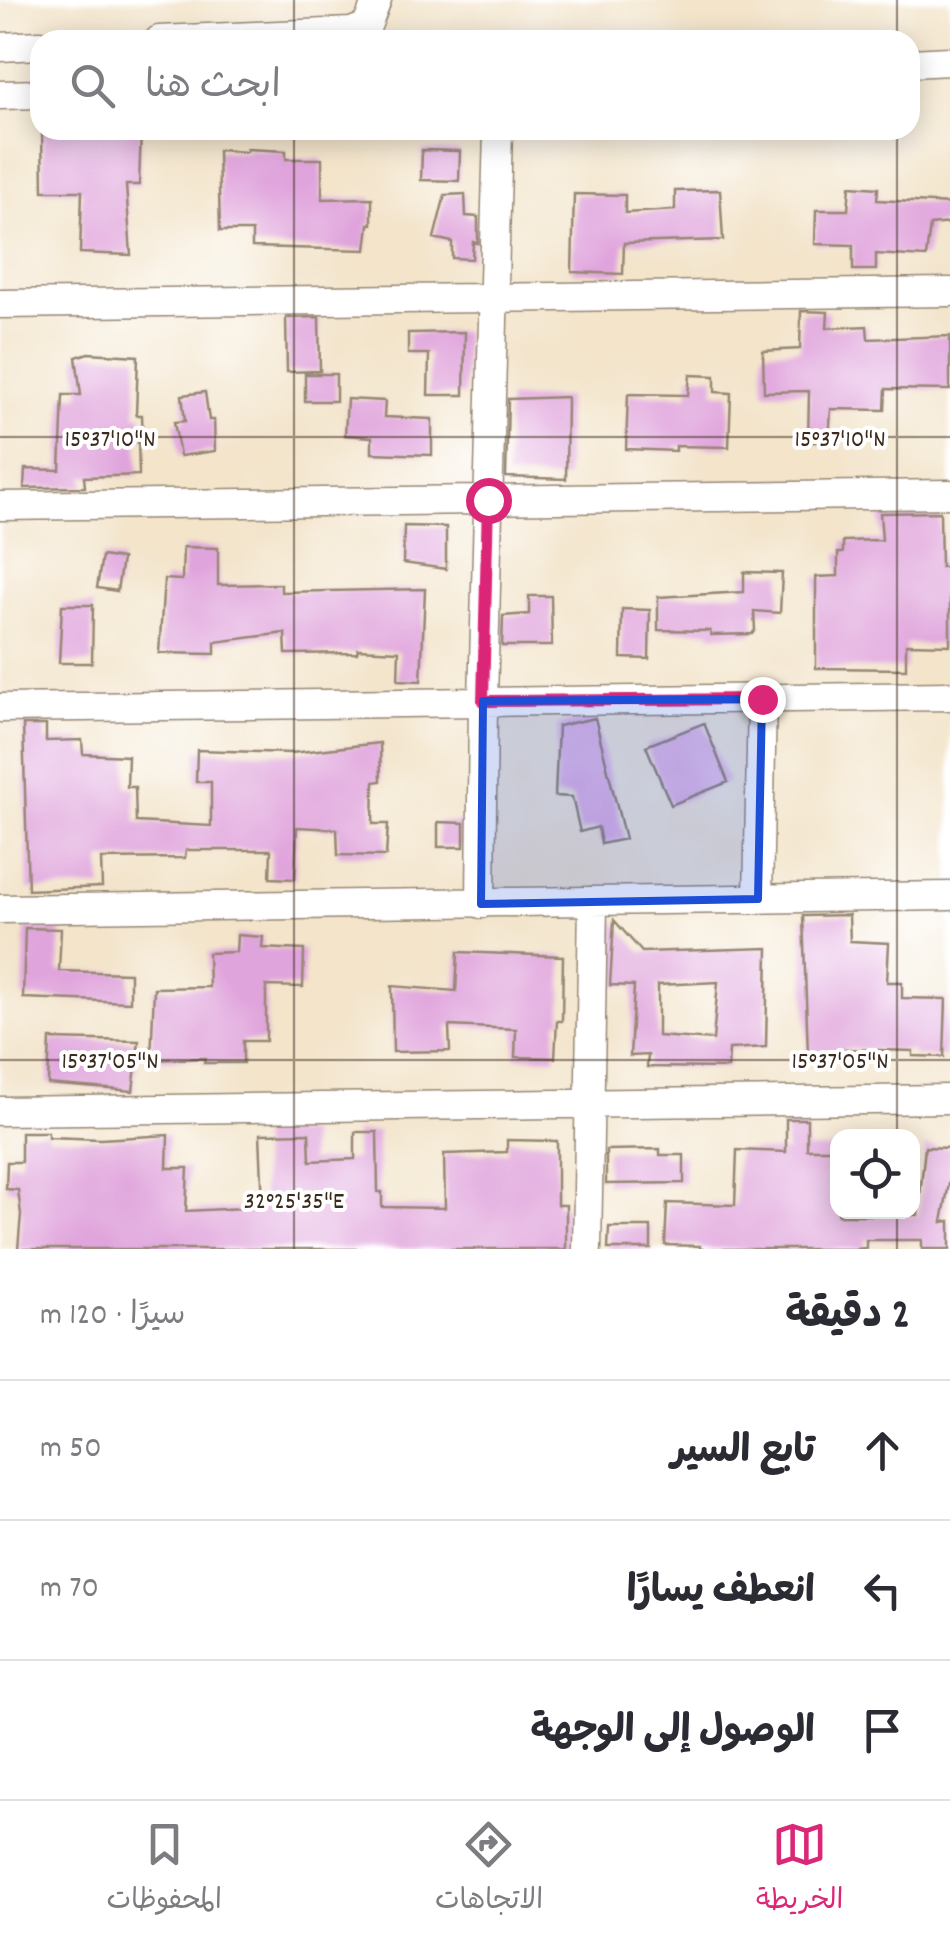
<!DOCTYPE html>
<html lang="ar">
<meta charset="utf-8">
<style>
:root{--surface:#fff;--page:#f7f7f7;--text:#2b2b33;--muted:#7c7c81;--line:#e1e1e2;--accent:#db2777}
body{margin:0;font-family:Dekko,"Playpen Sans Arabic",sans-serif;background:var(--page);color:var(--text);direction:rtl}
.controls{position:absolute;right:30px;bottom:30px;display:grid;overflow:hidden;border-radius:20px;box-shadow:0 5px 25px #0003}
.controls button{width:90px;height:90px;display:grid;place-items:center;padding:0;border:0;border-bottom:2px solid var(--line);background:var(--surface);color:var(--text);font:50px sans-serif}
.stop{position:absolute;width:30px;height:30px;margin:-22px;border:8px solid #db2777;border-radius:50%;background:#fff}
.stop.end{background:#db2777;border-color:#fff;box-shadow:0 2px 10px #0008}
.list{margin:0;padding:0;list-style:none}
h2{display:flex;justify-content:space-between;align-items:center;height:130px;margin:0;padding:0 40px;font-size:42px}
h2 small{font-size:32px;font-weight:400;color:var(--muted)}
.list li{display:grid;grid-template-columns:65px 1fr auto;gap:30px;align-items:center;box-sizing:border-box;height:140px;padding:0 40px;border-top:2px solid var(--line)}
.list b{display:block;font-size:38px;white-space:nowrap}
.list em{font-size:32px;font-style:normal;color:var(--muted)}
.icon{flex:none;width:55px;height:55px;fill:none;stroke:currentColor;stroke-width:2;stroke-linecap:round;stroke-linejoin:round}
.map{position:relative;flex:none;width:950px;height:1249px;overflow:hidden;direction:ltr}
.search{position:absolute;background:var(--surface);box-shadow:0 5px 25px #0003;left:30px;right:30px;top:30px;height:110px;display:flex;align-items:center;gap:25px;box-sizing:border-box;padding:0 35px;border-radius:30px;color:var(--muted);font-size:38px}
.sheet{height:550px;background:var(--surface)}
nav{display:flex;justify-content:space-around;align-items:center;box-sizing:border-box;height:140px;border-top:2px solid var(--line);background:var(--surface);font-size:28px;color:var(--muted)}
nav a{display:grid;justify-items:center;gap:5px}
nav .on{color:var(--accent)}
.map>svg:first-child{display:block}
.building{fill:#e0a4dc;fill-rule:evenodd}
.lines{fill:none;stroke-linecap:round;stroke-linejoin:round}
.minor-casing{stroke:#978774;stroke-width:31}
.minor{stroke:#fff;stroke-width:28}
.route{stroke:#db2777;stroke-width:12}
.marked{fill:#1d4ed8;fill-opacity:0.2;stroke:#1d4ed8;stroke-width:8;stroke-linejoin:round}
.ticks{fill:none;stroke:#3b2a1e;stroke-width:2.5;stroke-opacity:0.45}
.ticks-label{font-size:25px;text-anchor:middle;fill:#3b2a1e;stroke:#fff;stroke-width:8;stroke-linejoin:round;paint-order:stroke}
</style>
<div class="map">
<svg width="950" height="1249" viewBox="0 0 950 1249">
<rect width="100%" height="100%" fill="#fff"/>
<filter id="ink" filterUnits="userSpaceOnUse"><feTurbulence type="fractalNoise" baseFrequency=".01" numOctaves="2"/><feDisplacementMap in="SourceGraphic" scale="20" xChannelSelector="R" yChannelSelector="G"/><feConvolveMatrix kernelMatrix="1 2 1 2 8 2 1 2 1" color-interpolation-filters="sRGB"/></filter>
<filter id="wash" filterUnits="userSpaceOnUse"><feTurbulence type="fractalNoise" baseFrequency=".0048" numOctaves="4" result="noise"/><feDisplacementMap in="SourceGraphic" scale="40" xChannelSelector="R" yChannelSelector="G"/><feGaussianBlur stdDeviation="2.25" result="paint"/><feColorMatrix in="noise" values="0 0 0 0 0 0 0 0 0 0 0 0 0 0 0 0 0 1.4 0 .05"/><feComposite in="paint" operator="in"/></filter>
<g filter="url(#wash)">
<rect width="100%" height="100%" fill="#f3e4ca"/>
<g id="blocks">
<path class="building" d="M42 130H141L139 185H126L131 255 80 253 82 191H43Z
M247 149 286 151V159H322V199L372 198V224H369L366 250 252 247V231H220L218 150 247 152Z
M422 150 460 151 459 181 421 180Z
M850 186 878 188 877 200 950 204V223L930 225 926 257 876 254V270H853V245L815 244 816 210H848Z
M720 190 723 240 624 243 623 274 572 272 574 194 625 195V213L675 210V191Z
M465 194 466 216 478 217V243L473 242 472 259 452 258V242L434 238 445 195Z
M801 311 828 312 827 328 867 326 868 339 950 336V390L886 389 885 410 831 409 829 442H808L809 391 764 392 763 351 800 349Z
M319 317 320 371 287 372 286 318Z
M465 332 464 395H428L429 354H408V333Z
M88 353 138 356 136 415H142L143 439H138L139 475 84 477 85 487 24 488 25 469 60 470 63 395H81L76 357Z
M305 374H336V401H305Z
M690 375 715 376V392L731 393 729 447 676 446V451L626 449 628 394 688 395Z
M205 392 209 420H214L215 451 180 456 174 422 185 421 182 395Z
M567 397 566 479 506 477 508 399Z
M347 399 385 401 384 417 432 419V455L372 453V437L345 435Z
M940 512 941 567H950V645L906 644V669L816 668V577L838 576V553H843V541L882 540 880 513Z
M404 526 446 527V569L403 563Z
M183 547 218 548V585L281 584V592L425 589 421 681 398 680 399 651 358 649 357 653 286 654 285 633 215 642V654L159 653 164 579 182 580Z
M102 556 122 559 117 591 97 588Z
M744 572 782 573 780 613 754 611 755 630 752 634 711 635 710 631 658 630V597L744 592Z
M529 596H551L552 646H502L503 616 529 614Z
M62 605H93L92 663H59Z
M622 609 650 610 649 659 621 658Z
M595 718 625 839 601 844 598 827 580 832 572 797 555 796 558 726Z
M704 723 728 782 671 805 646 746Z
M23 725H46V741L82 740 83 754 128 756 127 787H135L136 822 211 826V782H196L197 750 291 753 380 743 381 781 374 782 373 824H388L386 856 338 855 337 829 297 827 295 879 270 878 271 850H186L185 858 101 859 102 887 28 890Z
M438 822 464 823V847H438Z
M849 915 850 941 889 943 887 982H902V998L946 999 944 1057 913 1056V1051L845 1049V1053L808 1054 803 916Z
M614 920 642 952 768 948 766 1047 729 1049 728 1068 647 1067 648 1055 630 1056 634 986 610 985ZM718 982 713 1040 658 1036V985Z
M25 928 61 929 59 971 130 973V1002L23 998Z
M237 935 263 937 262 948 304 950 303 987 266 986V1041H243V1063H204L205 1058 151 1060 154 988 209 987 208 953 236 952Z
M458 952 563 956 562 1021H557L555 1058 515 1057 516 1029 449 1026 450 1051 393 1052 392 986 456 991Z
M50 1039 139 1041 133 1091 48 1084Z
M786 1119H807V1149H838V1215H918L925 1147 950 1148V1178L942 1222 950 1221V1249H922V1240H866V1248L855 1249H700V1246L665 1245 667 1203 735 1205 737 1150 786 1152Z
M21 1132H48V1137L101 1139 168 1135 167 1168H188L186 1211 263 1207 260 1134 309 1133 310 1161 355 1159V1132H377L378 1192H382V1207L445 1208 444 1154 507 1152V1140L557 1141V1205H566V1249H18L21 1214 18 1190 6 1189 7 1162H21Z
M660 1149V1155H684V1183L606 1184V1150Z
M609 1227H651V1249H608Z"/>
</g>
</g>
<g filter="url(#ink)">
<use href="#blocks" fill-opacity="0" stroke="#978774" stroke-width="2.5"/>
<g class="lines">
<defs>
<path id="minor" d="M159 40 351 32 367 26 377 0
M0 47 40 45
M910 63 950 61
M0 95 40 94
M0 304 950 292
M0 506 950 494
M0 708 950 696
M758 899 762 699
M481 904 483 701 498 130
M0 909 950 896
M0 1111 950 1099
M587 1249 593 903"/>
</defs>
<use href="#minor" class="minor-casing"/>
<use href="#minor" class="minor"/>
</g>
</g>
<g class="lines" filter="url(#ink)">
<path class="route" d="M488 500 483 701 762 699"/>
</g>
<path class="marked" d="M762 699 758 899 481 904 483 701Z"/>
<path class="ticks" d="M294 0V40M897 0V40M294 130V1249M897 130V1136M0 437H950M0 1060H950M897 1212V1249"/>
<g class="ticks-label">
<text x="110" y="446">15°37'10"N</text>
<text x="840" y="446">15°37'10"N</text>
<text x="110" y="1068">15°37'05"N</text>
<text x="840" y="1068">15°37'05"N</text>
<text x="294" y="1208">32°25'35"E</text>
</g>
</svg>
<div class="controls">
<button><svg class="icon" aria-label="locate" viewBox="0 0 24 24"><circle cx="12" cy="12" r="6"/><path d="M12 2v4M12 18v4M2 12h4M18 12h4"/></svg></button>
</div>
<div class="stop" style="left:488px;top:500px"></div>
<div class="stop end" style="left:762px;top:699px"></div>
<div class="search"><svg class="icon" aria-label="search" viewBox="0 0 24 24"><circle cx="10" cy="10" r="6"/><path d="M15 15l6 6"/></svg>ابحث هنا</div>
</div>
<section class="sheet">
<h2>2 دقيقة<small>سيرًا · 120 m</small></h2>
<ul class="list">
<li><svg class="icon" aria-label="ahead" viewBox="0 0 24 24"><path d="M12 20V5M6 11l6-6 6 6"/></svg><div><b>تابع السير</b></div><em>50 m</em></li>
<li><svg class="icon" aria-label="left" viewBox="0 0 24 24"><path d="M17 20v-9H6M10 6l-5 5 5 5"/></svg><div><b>انعطف يسارًا</b></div><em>70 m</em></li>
<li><svg class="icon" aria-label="arrive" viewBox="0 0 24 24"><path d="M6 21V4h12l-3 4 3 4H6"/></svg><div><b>الوصول إلى الوجهة</b></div></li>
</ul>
</section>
<nav>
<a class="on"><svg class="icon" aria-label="map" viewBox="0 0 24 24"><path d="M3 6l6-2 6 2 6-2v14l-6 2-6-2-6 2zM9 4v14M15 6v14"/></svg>الخريطة</a>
<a><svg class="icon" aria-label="directions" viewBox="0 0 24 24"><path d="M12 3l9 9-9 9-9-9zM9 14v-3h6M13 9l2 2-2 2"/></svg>الاتجاهات</a>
<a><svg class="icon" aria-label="saved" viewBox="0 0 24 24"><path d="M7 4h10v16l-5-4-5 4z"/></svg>المحفوظات</a>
</nav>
